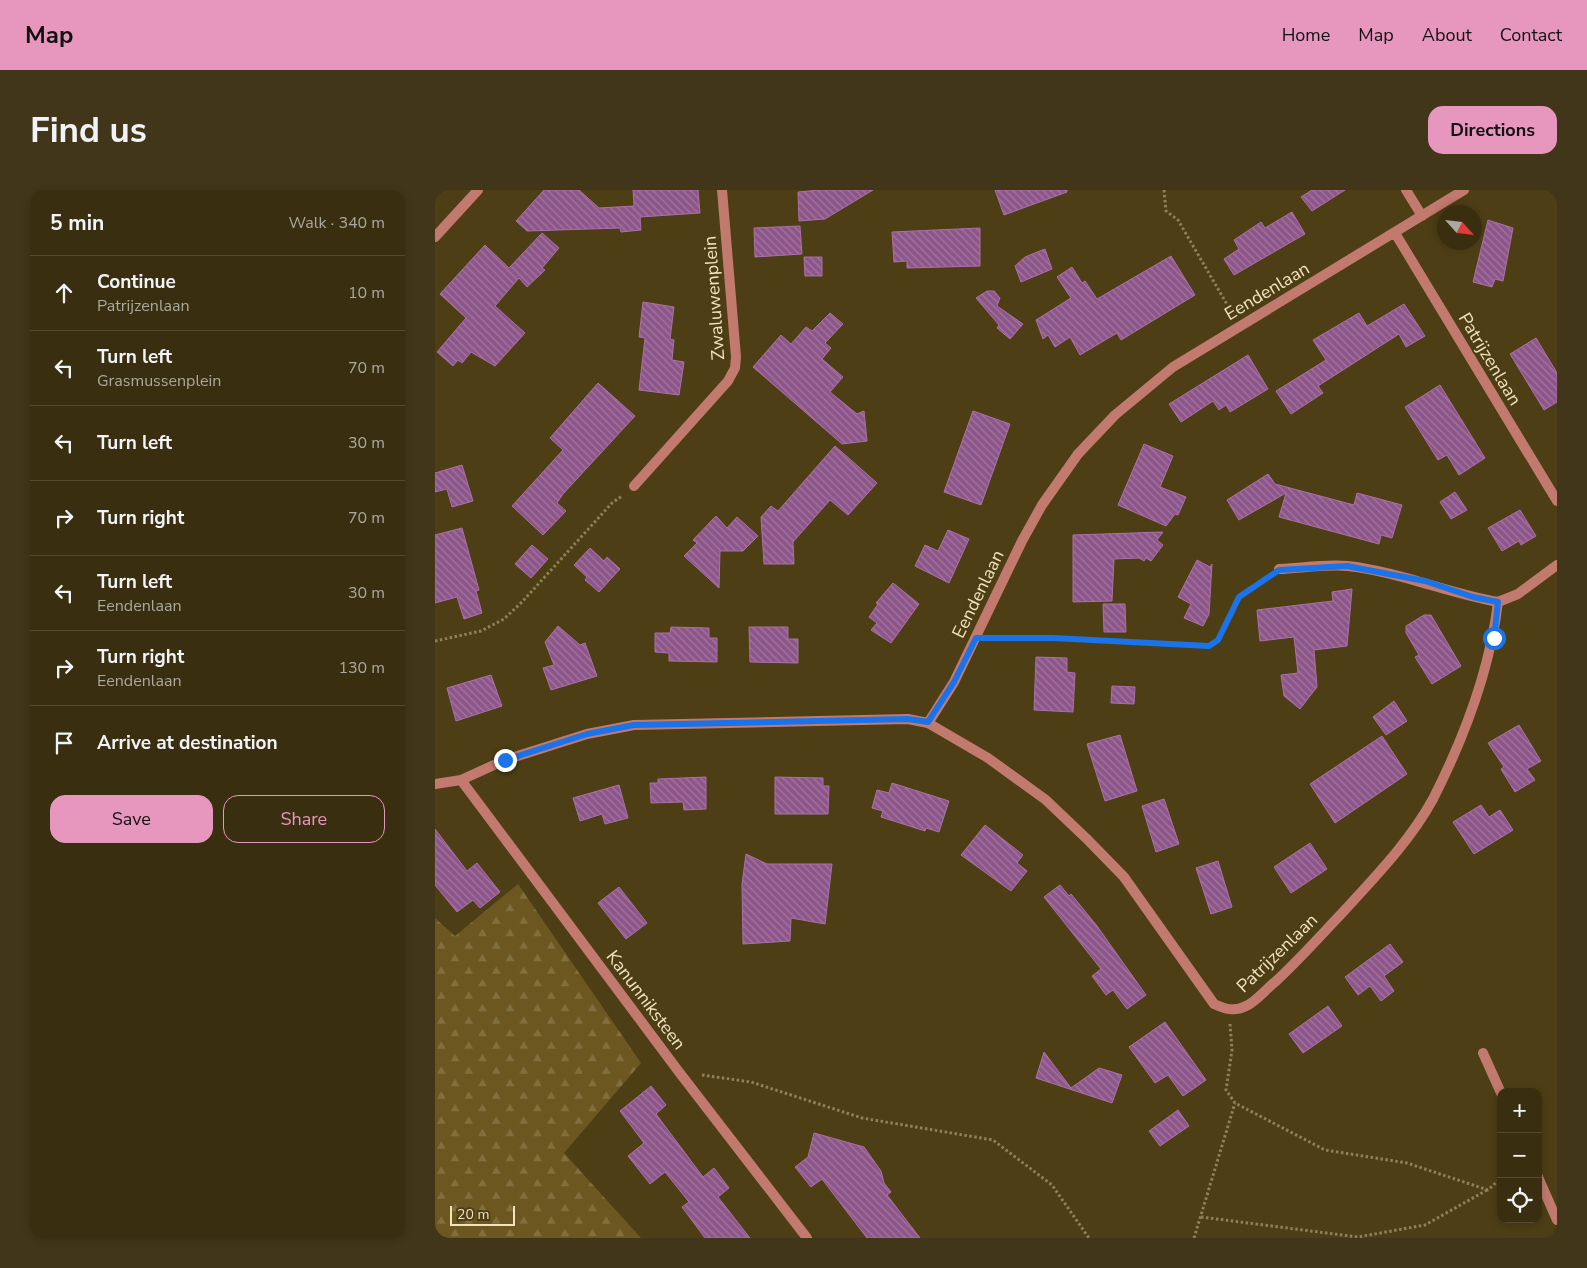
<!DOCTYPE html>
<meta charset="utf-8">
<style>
:root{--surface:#3a2e10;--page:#413619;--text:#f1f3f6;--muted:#aba89f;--line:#544a30;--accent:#e797bd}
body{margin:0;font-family:"Nunito Sans",sans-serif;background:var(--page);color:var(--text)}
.controls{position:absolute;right:15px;bottom:15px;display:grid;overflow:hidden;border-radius:10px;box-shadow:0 2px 8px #0003}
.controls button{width:45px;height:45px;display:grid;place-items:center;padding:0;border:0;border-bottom:1px solid var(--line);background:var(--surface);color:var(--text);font:25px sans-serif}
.compass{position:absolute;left:1002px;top:15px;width:45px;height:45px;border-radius:50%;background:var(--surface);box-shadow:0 2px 8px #0003;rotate:117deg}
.scale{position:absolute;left:15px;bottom:12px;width:65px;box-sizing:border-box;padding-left:5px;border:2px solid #f1e3be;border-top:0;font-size:14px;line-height:18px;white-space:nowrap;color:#f1e3be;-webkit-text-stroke:4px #4d3e15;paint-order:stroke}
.stop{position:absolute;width:15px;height:15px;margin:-11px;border:4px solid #1a73e8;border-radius:50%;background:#fff}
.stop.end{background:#1a73e8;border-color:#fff;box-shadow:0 1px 5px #0008}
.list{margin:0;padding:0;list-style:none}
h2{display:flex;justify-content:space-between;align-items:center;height:65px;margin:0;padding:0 20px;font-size:21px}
h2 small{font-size:16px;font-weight:400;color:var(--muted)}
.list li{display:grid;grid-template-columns:32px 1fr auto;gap:15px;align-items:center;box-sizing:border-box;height:75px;padding:0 20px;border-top:1px solid var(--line)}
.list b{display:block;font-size:19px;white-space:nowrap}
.list p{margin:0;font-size:16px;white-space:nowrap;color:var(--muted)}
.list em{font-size:16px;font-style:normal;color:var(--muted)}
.actions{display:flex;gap:10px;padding:15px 20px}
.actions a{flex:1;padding:11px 0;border:1px solid var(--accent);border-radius:15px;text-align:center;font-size:18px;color:var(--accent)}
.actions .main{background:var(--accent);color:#111}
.icon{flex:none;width:28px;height:28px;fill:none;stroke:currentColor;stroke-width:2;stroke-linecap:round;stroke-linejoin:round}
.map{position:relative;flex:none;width:1122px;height:1048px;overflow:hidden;border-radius:15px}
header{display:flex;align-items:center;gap:30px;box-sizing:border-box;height:70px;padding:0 25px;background:var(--accent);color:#111}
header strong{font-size:24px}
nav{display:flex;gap:28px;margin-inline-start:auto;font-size:18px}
.intro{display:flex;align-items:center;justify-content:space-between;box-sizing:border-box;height:120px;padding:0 30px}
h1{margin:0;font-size:35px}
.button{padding:12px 22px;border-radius:15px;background:var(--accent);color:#111;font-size:18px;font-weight:700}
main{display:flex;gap:30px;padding:0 30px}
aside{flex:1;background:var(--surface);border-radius:15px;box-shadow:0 2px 8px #0003}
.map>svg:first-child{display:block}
.forest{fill:url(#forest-firs)}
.building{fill:url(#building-back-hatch);stroke:#aa71a6}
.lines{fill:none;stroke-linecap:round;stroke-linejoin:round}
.path{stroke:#8e8058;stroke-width:3;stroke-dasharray:2.5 2.5;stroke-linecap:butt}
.street{stroke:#c2796e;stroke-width:10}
.route{stroke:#1a73e8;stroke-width:6}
.labels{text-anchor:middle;stroke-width:4;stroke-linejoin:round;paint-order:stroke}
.street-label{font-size:18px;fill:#f1e3be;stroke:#4d3e15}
</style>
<header>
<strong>Map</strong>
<nav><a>Home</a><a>Map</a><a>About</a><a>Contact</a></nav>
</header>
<div class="intro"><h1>Find us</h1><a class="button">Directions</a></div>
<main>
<aside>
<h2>5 min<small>Walk · 340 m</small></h2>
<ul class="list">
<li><svg class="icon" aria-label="ahead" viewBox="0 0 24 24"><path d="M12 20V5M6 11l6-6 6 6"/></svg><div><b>Continue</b><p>Patrijzenlaan</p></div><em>10 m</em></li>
<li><svg class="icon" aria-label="left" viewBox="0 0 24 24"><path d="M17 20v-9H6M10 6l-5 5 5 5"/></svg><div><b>Turn left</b><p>Grasmussenplein</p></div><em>70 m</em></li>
<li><svg class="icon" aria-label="left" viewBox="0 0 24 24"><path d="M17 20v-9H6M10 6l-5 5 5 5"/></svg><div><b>Turn left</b></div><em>30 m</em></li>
<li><svg class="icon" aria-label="right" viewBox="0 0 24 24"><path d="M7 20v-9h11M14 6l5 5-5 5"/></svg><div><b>Turn right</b></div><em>70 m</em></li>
<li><svg class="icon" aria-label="left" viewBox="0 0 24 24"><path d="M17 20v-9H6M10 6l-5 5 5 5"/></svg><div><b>Turn left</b><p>Eendenlaan</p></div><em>30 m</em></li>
<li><svg class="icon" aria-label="right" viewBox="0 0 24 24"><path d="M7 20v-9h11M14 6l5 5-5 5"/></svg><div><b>Turn right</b><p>Eendenlaan</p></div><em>130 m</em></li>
<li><svg class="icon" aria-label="arrive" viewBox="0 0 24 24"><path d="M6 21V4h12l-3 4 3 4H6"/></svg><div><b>Arrive at destination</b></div></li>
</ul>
<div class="actions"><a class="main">Save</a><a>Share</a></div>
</aside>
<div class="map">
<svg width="1122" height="1048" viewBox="0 0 1122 1048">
<defs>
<pattern id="forest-firs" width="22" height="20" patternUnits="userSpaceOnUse" patternTransform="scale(1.25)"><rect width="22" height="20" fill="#6b571f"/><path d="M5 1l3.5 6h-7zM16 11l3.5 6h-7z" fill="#816f3e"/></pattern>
<pattern id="building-back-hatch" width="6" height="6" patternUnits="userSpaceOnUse" patternTransform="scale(1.25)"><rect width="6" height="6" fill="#8d568a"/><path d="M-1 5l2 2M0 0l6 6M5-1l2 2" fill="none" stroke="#a3769e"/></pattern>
</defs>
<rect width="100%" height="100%" fill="#4d3e15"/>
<path class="forest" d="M83 694 206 873 129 963 206 1048H0V728L20 746Z"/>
<path class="building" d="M109 0H144L164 18 199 16 198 0H263L265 23 205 27 206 40 186 42 185 38 92 41 81 31Z
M385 0H438L390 29 364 31 363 2Z
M560 0H632V2L569 25Z
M877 0H910L877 21 866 7Z
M857 22 870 44 799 85 789 69 804 59 799 50 826 32 830 38Z
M1053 30 1078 38 1068 91 1060 89 1057 97 1038 92Z
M365 36 367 64 320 67 319 38Z
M545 38V76L472 78V71L459 72 457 42Z
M107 43 124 58 107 78 110 80 92 97 84 88 60 116 90 143 60 176 36 162 27 173 23 170 18 176 2 162 31 128 5 104 50 55 74 78Z
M610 59 617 79 586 92 580 76 590 67Z
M736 66 760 105 686 150 682 143 645 165 635 147 620 157 613 145 608 149 601 130 636 108 622 87 637 77 647 93 650 91 662 109Z
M369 67H387V86H370Z
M552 101H559L565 108 562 116 588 134 575 149 562 138 564 135 541 108Z
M208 112 239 117 235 149 239 150 237 170 249 172 244 205 204 200 210 148 204 147Z
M969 114 990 146 971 157 964 144 883 196 888 203 856 224 841 201 891 170 878 150 924 123 932 136Z
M395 123 408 134 390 153 396 158 387 169 408 187 395 202 422 224 429 221 432 251 407 254 318 177 346 145 356 154 371 137 377 141Z
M1101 148 1122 183V212L1109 220 1075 164Z
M813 165 833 199 795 222 791 215 784 220 778 211 746 232 734 214Z
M163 193 200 226 128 304 122 313 131 321 108 345 77 316 128 260 115 248Z
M1005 195 1050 268 1024 285 1012 265 1003 270 970 217Z
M538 221 575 234 546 315 509 302Z
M709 254 738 266 725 297 751 307 743 325 740 324 731 336 683 315Z
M400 256 442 293 413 325 395 310 358 352 359 374H329L326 327 336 316 343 321Z
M27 275 38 311 17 317 12 299 0 302V283Z
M833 284 840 294 919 315 922 303 967 315 957 348 946 345 944 354 844 327 851 303 804 330 792 310Z
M1020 302 1032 320 1016 329 1005 312Z
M1085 320 1101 346 1086 355 1084 351 1067 361 1053 338Z
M281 326 292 338 302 327 323 346 308 361H285L284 398 249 366 262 353 258 350Z
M27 338 44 400 41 401 47 423 29 429 22 407 0 413V345Z
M513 340 534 349 514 393 480 376 490 355 503 361Z
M728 342 722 350 728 355 716 371 711 368 709 371 704 368 679 369 677 411 638 412V345Z
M97 355 113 369 96 388 80 374Z
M155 358 169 371 172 367 185 379 164 402 150 390 152 387 139 375Z
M762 370 775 377 777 374 774 424 768 436 749 428 756 414 743 407Z
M458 393 484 414 456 453 436 440 442 433 434 427 443 414 441 413Z
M917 399 912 456 879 460 882 497 865 519 849 506 846 485 863 483 859 447 825 451 822 420 898 411 897 402Z
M668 414H690L691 442H669Z
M989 425H996L1026 476 997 494 980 467 984 465 971 443V436Z
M123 436 145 455 150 453 162 486 116 500 108 478 119 475 110 452Z
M236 437 274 438V448H282V472L234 471V463L220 462V443H235Z
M314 437H353V449H363V473L315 472Z
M601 467 632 468V482L640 483 638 522 599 520Z
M56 485 67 516 21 531 12 498Z
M677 496 700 497 699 514 676 513Z
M959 511 972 531 951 545 938 527Z
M1084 535 1106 571 1092 579 1100 590 1080 602 1066 579 1069 577 1053 553Z
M685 545 702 601 670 611 652 554Z
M947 546 972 584 900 633 875 594Z
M271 587V619L249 620 248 612 216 613 215 593H223V589Z
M340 587 388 588V596H394L393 624H340Z
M457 593 514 611 504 642 491 638 490 641 446 627 448 621 437 618 442 600 454 603Z
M184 595 193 628 170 634 167 624 145 631 138 608Z
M729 609 744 654 721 662 707 616Z
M1046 615 1054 627 1065 620 1078 640 1039 664 1018 632Z
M550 635 588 665 582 673 592 681 576 701 526 665Z
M0 639 32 681 42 673 65 702 45 718 38 710 22 722 0 695Z
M875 653 892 679 856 703 839 677Z
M311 664 332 674H397L390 734 356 728 355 751 308 754 307 694Z
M783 671 797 717 776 724 761 678Z
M625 695 634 706 636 704 662 736 711 805 692 819 678 800 671 805 657 786 666 779 609 707Z
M184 697 212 733 191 749 163 713Z
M955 754 968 772 949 786 959 801 946 811 935 796 923 805 910 787Z
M893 816 907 836 868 863 854 844Z
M730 832 771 890 748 906 733 885 720 893 694 857Z
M609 862 636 898 664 878 687 885 677 913 601 888Z
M216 896 231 915 221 924 268 987 279 978 294 998 283 1007 315 1048H270L247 1017 254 1012 230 982 215 994 193 966 209 953 185 921Z
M743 920 754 936 725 956 714 941Z
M379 943 429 957 446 981 449 993 456 1002 452 1005 485 1048H432L387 989 376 997 360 977 373 967Z"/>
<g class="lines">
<path class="path" d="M729 0 731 21 743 30 797 123
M557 448H618L775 456 783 450 804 407 833 387
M0 451 46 441 69 429 87 412 177 313 187 306
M795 834 797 860 791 900 800 913 890 960 972 973 1053 1000 1066 988
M267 885 316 892 427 928 558 950 617 995 654 1048
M766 1027 923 1047 990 1035 1052 1000
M759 1048 800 913"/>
<path class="street" d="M971 0 987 26
M960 43 1122 311
M0 47 43 0
M199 296 293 191 300 178 301 167 287 0
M844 379C866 378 891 374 913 376 965 382 1012 403 1063 412
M493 533 553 568 611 610 651 648 689 687 779 814C790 819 799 822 811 816 821 812 831 799 840 792 864 770 886 745 909 721 941 686 975 651 998 609 1029 548 1055 479 1063 412L1083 404 1122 375
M26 590 244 882 372 1048
M0 594 26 590 70 570 152 544 199 535 473 529 493 533 519 492 587 351 607 315 643 264 680 225 738 177 1029 0
M1048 863 1066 903
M1103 987 1122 1030"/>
</g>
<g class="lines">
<path class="route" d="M70 570 152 544 199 535 473 529 493 532 519 492 541 448H618L774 456 783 450 804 407 844 380 912 376 990 391 1038 407 1063 412 1059 448"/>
</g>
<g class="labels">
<g class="street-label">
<text transform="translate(832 101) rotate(-31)" y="6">Eendenlaan</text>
<text transform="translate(279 108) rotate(-94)" y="6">Zwaluwenplein</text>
<text transform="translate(1055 169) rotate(59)" y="6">Patrijzenlaan</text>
<text transform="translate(543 404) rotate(-64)" y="6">Eendenlaan</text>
<text transform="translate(842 763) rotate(-44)" y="6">Patrijzenlaan</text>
<text transform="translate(211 810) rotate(53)" y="6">Kanunniksteen</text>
</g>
</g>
</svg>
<div class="controls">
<button>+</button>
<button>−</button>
<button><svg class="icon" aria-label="locate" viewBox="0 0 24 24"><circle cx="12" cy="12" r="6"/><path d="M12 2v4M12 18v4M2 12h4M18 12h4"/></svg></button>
</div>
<svg class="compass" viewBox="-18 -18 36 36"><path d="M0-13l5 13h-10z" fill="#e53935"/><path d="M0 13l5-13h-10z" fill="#aba89f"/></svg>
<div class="scale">20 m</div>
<div class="stop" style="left:1059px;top:448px"></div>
<div class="stop end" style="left:70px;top:570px"></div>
</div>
</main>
